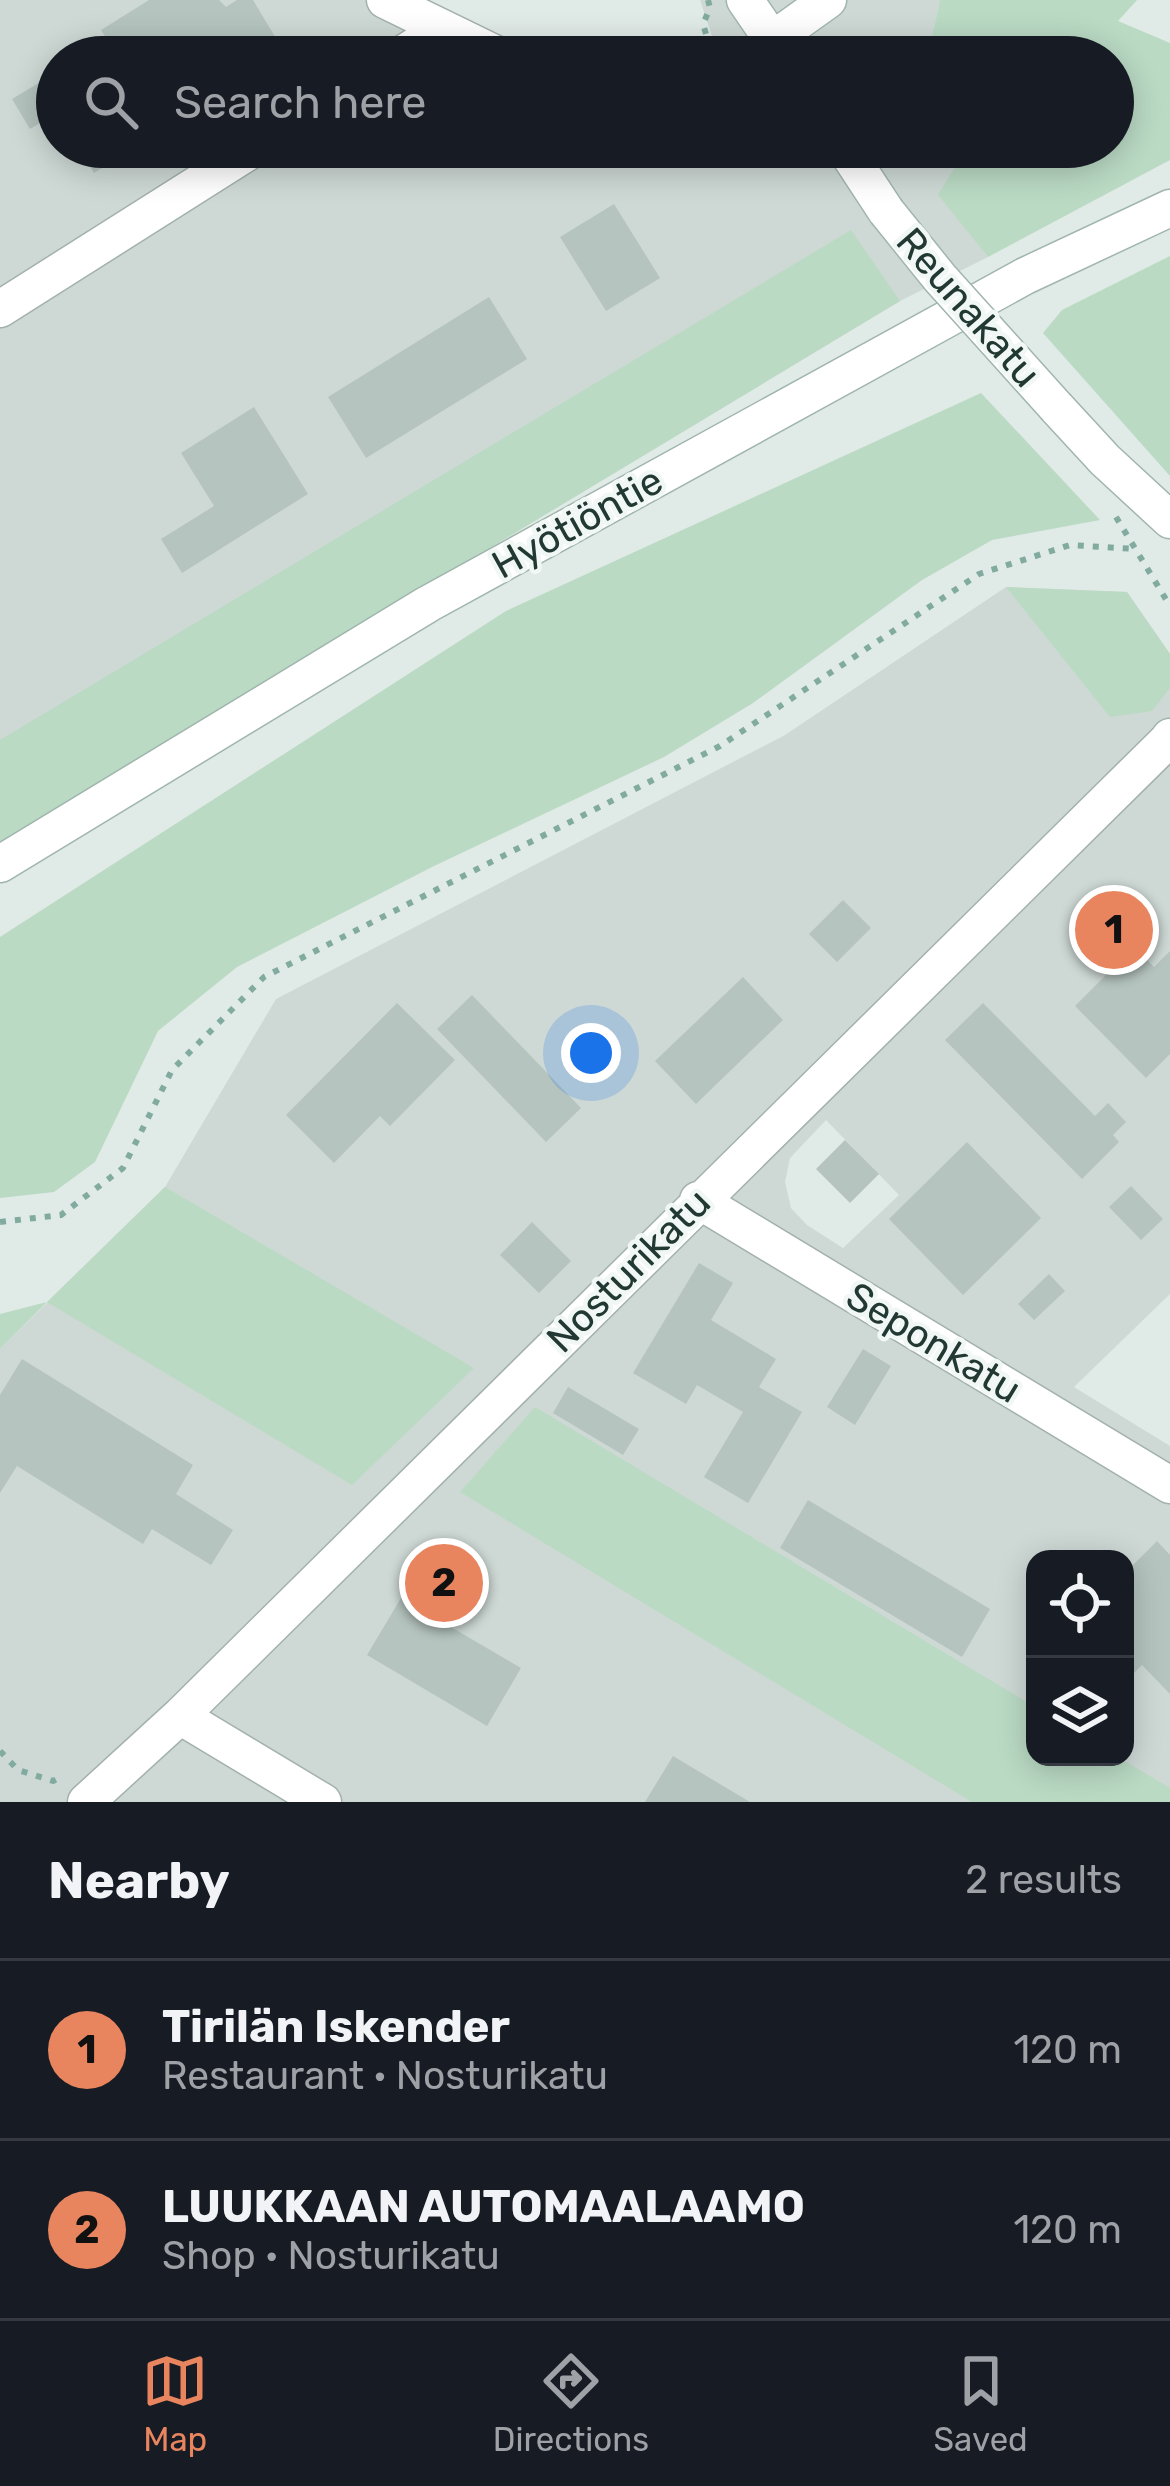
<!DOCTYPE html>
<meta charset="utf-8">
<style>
:root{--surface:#171b24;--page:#242831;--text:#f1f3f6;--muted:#9ea1a6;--line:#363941;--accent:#e8855f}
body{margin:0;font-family:Rubik,sans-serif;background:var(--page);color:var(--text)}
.controls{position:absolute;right:36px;bottom:36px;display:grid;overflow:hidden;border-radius:24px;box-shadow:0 6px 30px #0003}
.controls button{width:108px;height:108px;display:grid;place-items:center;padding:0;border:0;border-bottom:3px solid var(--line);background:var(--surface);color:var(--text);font:60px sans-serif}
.you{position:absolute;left:591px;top:1053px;width:42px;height:42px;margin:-30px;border:9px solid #fff;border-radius:50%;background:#1a73e8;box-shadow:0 0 0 18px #1a73e833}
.badge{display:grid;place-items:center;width:78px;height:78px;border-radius:50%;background:var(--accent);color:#111;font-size:39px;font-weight:700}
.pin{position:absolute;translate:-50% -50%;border:6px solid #fff;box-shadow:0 3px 12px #0006}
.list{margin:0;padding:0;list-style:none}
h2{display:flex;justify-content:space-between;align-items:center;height:156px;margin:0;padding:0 48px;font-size:51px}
h2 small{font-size:39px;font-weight:400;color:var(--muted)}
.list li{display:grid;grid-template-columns:78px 1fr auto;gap:36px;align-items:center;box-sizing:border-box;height:180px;padding:0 48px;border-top:3px solid var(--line)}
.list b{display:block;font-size:45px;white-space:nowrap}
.list p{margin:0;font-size:39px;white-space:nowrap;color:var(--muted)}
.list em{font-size:39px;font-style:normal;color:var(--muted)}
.icon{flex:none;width:66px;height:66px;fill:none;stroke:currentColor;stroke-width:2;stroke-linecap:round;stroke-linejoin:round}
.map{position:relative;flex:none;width:1170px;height:1802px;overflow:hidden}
.search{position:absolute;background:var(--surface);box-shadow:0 6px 30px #0003;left:36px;right:36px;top:36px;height:132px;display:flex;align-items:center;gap:30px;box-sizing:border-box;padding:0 42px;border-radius:66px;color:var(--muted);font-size:45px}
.sheet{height:516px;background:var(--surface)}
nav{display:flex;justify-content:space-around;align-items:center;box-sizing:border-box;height:168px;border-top:3px solid var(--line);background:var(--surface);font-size:33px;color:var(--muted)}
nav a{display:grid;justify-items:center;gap:6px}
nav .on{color:var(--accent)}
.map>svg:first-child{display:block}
.built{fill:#ced9d5;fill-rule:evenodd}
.green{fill:#badac4}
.building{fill:#b5c4bf}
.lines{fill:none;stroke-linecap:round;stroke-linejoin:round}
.street-casing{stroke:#a3b1ad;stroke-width:39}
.secondary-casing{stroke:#a0b5ae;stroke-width:39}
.path{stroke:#82aba0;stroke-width:6;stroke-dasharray:6 9;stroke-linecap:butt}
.street{stroke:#fff;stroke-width:36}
.secondary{stroke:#fff;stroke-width:36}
.secondary-bridge-casing{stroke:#a0b5ae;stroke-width:39;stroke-linecap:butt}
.secondary-bridge{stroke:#fff;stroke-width:36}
.labels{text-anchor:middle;stroke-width:9;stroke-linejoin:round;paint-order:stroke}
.street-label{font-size:39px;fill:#223933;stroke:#f0f7f4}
</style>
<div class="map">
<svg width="1170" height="1802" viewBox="0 0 1170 1802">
<rect width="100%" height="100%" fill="#e0eae6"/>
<path class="built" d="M0 0H417L538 57H57V147H967L939 195 988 257 900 301 0 843Z
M700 0H940L932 36 949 57H719Z
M1006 587 1127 592 1170 654V1294L1074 1387 1170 1446V1802H0V1349L165 1187 276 999 785 735ZM826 1120 899 1195 843 1248 807 1225 791 1208 785 1182 790 1158ZM1035 1559H1125V1757H1035Z"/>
<path class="green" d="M940 0H1137L1118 21 1170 43V160L988 257 938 195 967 147H1113V57H949L932 36Z
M851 230 900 301 0 843V740Z
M1170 256V476L1043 333 1062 310Z
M981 393 1100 520 992 540 922 580 753 703 664 757 432 867 237 967 158 1031 95 1162 54 1192 0 1198V937L506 611Z
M1006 587 1127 592 1170 654V688L1152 711 1110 717Z
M165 1187 474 1368 352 1485 47 1302 0 1349V1314L47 1302Z
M535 1407 1035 1707V1757H1118L1170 1788V1802H972L460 1492Z"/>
<path class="building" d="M149 0H219L226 7 237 0H253L286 55 118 57 101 30Z
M57 72V113L30 129 12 99Z
M78 147H138L94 173Z
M614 204 660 278 606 311 560 237Z
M489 297 527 359 366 458 328 397Z
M254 407 308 494 182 573 161 539 214 506 181 453Z
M843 900 871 928 837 962 809 934Z
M1093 904 1154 967 1170 951V1054L1146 1078 1075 1006 1112 969 1070 926Z
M743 977 783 1020 696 1104 655 1061Z
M472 995 581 1108 546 1142 437 1029Z
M397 1003 455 1060 390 1126 380 1116 334 1163 286 1115Z
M983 1003 1095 1116 1108 1103 1126 1122 1113 1135 1119 1142 1082 1179 945 1040Z
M845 1140 879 1174 850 1203 816 1169Z
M967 1142 1041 1218 963 1295 889 1219Z
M1131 1186 1163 1219 1141 1240 1109 1207Z
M532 1222 571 1261 539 1293 500 1255Z
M699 1263 733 1283 711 1320 776 1359 759 1387 802 1412 748 1503 704 1477 743 1412 697 1385 686 1404 633 1373Z
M1049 1274 1065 1291 1034 1320 1018 1304Z
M863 1349 891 1366 855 1425 827 1407Z
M22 1359 193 1465 176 1494 233 1530 211 1565 152 1529 143 1544 17 1466 0 1493V1395Z
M568 1387 639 1429 623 1455 553 1413Z
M808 1500 990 1609 962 1657 780 1548Z
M1157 1541 1170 1555V1694L1142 1665 1125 1682V1573Z
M401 1598 521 1668 487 1726 367 1655Z
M673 1756 750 1802H645Z"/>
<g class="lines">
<defs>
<path id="street" d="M385 0 502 57
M398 57 442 29
M0 309 256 147
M698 1200 1170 1485
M180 1716 323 1802
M86 1802 180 1716 1170 738"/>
<path id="secondary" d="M745 0 784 57
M772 40 828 0
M844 147 886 211
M1057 408 1105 460 1170 520
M1170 737V739
M0 864 428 604 1025 276 1170 208"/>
</defs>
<use href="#street" class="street-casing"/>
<use href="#secondary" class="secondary-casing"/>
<path class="path" d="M708 0 710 8 703 24 713 57
M1116 517 1170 606
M0 1222 61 1215 123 1168 172 1070 264 977 720 746 979 574 1070 545 1136 549
M0 1751 18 1770 53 1781 63 1776"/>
<use href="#street" class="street"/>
<use href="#secondary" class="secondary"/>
<defs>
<path id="secondary-bridge" d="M886 211 940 278 1057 408"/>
</defs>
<use href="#secondary-bridge" class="secondary-bridge-casing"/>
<use href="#secondary-bridge" class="secondary-bridge"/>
</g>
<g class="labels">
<g class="street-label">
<text transform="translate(969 307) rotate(49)" y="14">Reunakatu</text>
<text transform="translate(577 522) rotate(-29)" y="14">Hyötiöntie</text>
<text transform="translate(628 1270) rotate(-45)" y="14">Nosturikatu</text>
<text transform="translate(934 1342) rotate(31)" y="14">Seponkatu</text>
</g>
</g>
</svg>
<div class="controls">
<button><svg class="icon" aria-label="locate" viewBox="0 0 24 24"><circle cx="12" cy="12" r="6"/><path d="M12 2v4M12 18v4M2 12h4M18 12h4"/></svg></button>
<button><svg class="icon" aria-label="layers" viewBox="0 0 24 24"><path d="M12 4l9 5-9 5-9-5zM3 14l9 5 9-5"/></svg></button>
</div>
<div class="you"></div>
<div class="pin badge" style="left:1114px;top:930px">1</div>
<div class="pin badge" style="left:444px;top:1583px">2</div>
<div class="search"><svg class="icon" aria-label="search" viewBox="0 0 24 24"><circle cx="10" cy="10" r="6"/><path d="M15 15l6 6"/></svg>Search here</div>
</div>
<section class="sheet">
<h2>Nearby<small>2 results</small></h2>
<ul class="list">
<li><span class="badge">1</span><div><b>Tirilän Iskender</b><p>Restaurant · Nosturikatu</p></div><em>120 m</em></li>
<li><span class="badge">2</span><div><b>LUUKKAAN AUTOMAALAAMO</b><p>Shop · Nosturikatu</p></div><em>120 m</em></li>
</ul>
</section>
<nav>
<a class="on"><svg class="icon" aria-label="map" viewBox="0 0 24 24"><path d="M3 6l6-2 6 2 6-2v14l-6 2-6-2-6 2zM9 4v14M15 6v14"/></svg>Map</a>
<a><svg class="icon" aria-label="directions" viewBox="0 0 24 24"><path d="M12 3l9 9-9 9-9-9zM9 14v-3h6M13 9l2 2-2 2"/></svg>Directions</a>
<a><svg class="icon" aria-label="saved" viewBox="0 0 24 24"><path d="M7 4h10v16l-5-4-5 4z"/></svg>Saved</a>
</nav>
